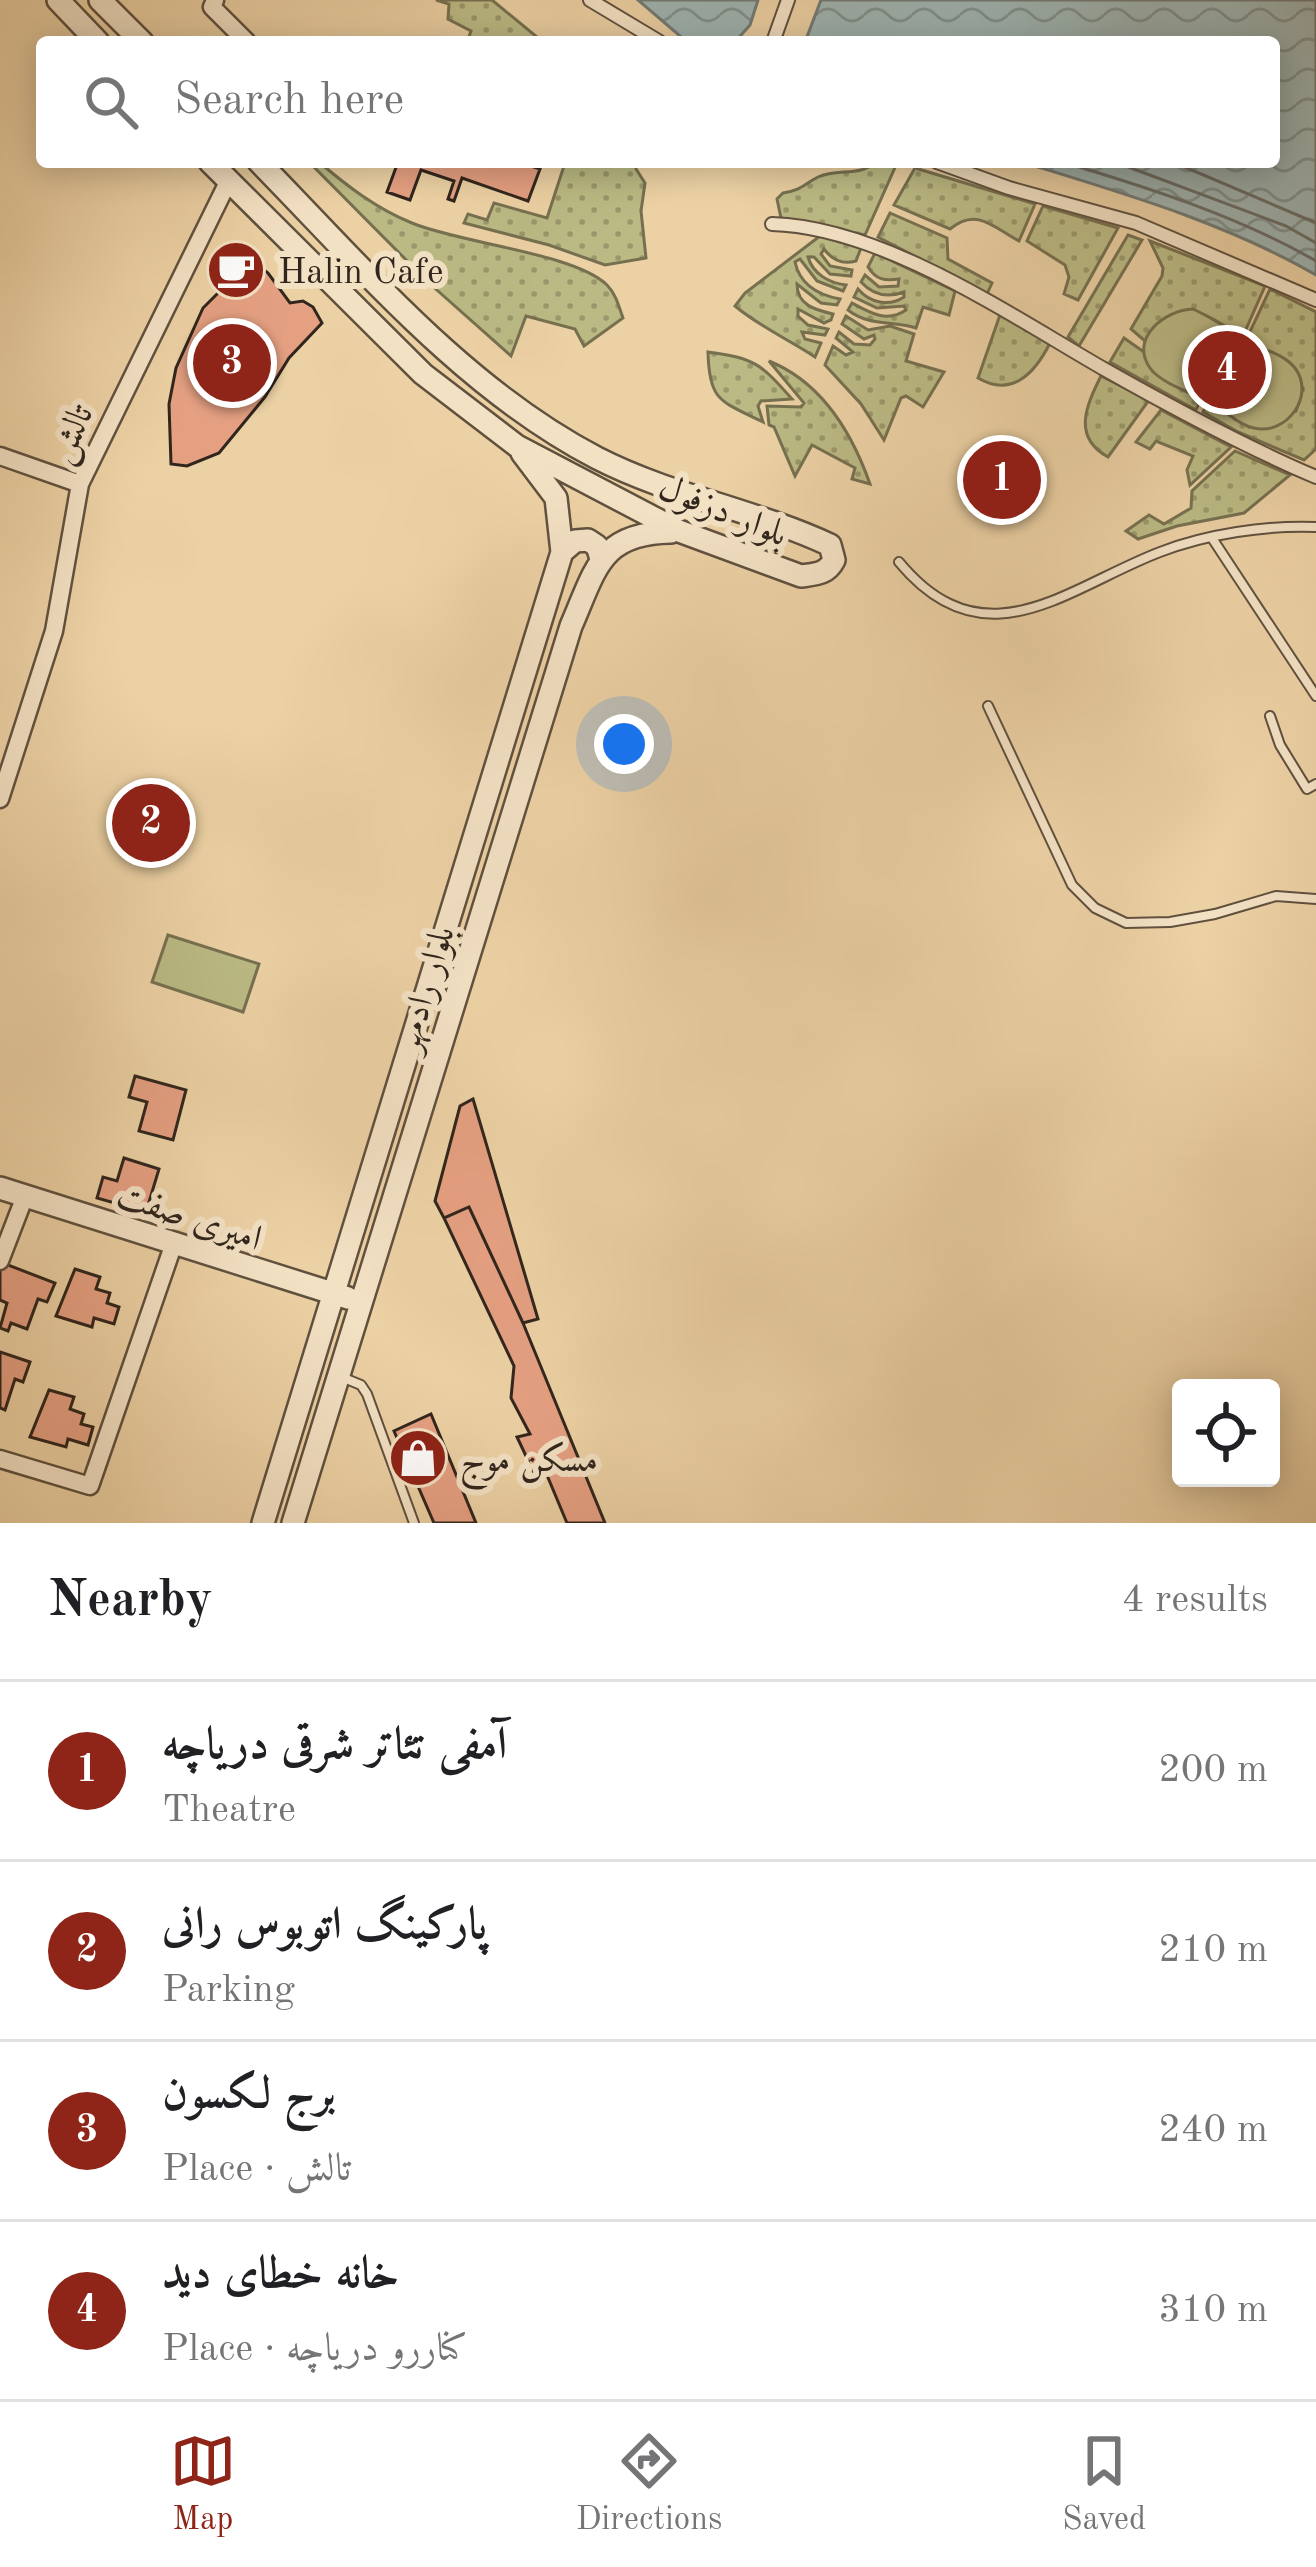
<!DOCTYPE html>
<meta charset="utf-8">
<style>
:root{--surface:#fff;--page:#f2f2f2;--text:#202124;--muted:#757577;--line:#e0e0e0;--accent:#8f2418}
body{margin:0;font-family:"Old Standard TT",Amiri,serif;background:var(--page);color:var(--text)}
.controls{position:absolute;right:36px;bottom:36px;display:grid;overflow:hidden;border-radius:12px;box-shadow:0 6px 30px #0003}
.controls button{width:108px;height:108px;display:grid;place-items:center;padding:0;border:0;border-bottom:3px solid var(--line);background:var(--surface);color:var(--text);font:60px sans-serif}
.you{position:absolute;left:624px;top:744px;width:42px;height:42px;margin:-30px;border:9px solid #fff;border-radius:50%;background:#1a73e8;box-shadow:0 0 0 18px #1a73e833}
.badge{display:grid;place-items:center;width:78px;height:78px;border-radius:50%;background:var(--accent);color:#fff;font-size:39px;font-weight:700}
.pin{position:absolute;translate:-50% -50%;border:6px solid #fff;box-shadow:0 3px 12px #0006}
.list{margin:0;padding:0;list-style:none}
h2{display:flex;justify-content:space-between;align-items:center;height:156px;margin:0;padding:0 48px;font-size:51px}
h2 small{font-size:39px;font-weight:400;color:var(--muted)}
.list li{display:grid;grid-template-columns:78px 1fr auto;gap:36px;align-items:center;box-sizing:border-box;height:180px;padding:0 48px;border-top:3px solid var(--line)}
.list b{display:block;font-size:45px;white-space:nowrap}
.list p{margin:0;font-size:39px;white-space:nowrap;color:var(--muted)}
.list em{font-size:39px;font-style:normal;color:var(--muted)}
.icon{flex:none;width:66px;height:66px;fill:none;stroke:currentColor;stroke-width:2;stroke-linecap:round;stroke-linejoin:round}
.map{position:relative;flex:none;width:1316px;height:1523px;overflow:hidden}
.search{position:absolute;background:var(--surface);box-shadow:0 6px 30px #0003;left:36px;right:36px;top:36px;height:132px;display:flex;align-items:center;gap:30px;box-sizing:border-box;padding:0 42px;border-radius:12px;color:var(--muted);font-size:45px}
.sheet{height:876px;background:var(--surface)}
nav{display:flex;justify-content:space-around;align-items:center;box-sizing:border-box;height:168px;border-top:3px solid var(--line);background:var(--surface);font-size:33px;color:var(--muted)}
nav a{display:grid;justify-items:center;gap:6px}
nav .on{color:var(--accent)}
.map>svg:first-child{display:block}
.grass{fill:url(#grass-dots);stroke:#767050;stroke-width:3}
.park{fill:#bbba84;stroke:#767050;stroke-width:3}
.water{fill:url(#water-waves);stroke:#727b76;stroke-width:3}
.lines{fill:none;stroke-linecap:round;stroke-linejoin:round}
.shore{stroke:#686d68;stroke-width:3}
.building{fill:#e5a082;stroke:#31261d;stroke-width:3}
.service-casing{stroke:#60513f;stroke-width:12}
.pedestrian-casing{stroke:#60513f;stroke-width:16}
.minor-casing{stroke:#60513f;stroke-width:21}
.tertiary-casing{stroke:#60513f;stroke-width:26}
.service{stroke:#f3e1c4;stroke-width:8}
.pedestrian{stroke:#f3e1c4;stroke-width:12}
.minor{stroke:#f3e1c4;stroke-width:16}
.tertiary{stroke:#f3e1c4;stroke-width:21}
.labels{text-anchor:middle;stroke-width:12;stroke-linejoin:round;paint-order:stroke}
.poi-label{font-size:36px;fill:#31261d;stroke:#f3e1c4;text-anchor:start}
.street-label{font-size:36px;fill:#31261d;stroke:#f3e1c4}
</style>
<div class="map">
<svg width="1316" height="1523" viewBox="0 0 1316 1523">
<defs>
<pattern id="grass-dots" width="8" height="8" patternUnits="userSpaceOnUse" patternTransform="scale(3)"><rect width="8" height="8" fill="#bbba84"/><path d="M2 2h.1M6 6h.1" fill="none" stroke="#99976b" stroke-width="1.8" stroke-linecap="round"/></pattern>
<pattern id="water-waves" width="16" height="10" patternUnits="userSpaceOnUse" patternTransform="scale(3)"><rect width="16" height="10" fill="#9eb4b2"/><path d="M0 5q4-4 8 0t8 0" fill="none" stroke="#819290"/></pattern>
</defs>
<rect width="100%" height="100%" fill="#ecd1a4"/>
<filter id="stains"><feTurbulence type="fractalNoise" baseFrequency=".00167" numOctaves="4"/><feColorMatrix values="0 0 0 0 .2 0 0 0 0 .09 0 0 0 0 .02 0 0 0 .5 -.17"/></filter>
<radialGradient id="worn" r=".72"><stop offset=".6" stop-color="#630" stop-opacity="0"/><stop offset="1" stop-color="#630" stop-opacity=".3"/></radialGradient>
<path class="grass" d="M436 0H492L543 42H467L471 31 448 19 449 4Z
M309 162H319C347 186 377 209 412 223 459 243 574 253 607 285 616 294 619 307 623 318L584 346 575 329 526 316 511 356 429 283Z
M557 162H637L636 169 645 183 641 211 646 258 605 265 549 245 464 223 468 214 487 220 494 203 547 218 564 166Z
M876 162 897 163 865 235 781 218 777 199 783 193C800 191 804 184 818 177 838 168 860 177 876 162Z
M915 168 1035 204 1019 241C993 227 977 207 950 229L894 205Z
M1043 206 1118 228 1078 300 1064 294 1069 277 1065 265 1027 241Z
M890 213 947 238 948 259 992 283 987 294 878 237Z
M1128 235 1142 240 1079 346 1068 337Z
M820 236 861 248 856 261C842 265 832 260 824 249L821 254 830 266 852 270 851 276 830 274 814 257H808C813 274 829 283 846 285L843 291 817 281 800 259 795 262C800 285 818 295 840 299L837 305 821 303 797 284C797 305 815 310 833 314L831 320 824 323 798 309V316L808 325 828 329 825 335 802 332 805 339 821 343 815 357C788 339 760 327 735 306L745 293Z
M1150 241 1265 286 1243 336C1213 323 1197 297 1165 321 1156 328 1150 331 1145 341L1131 329 1162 276 1163 268Z
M875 253 955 291 949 315 923 307 916 328C891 320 870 327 848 310L852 303C870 313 887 323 906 310L904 306 877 308 854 297 858 289C870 303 889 307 904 297V292C888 298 873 295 861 282L865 275 879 287 898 286 899 279C885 281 876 280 868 267Z
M1270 289 1316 312V449L1304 460 1238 432 1203 412 1209 400 1249 427 1296 411 1303 388 1246 340Z
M1000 315 1050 343C1035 373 1012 398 978 378Z
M846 316 868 330 890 326 914 334 906 361 944 372 923 407 906 396 901 398 884 440 861 404 825 365 833 346 846 355 853 352 836 338 839 332 854 344 870 345 875 339 874 335 864 339 842 324Z
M1124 338 1144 352 1153 372 1201 398 1196 410 1110 362Z
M708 352C755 358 761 364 792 399L761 401 758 406 763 422C721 401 709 402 708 352Z
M769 361C821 382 852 433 870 484L852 479 855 468 812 445 795 476 774 427 769 425 767 406 801 407 804 403Z
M1101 376 1149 400 1108 457C1072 437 1086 406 1101 376Z
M1161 410 1231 447 1190 485 1187 470 1193 456 1156 441 1150 449 1136 442Z
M1235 451 1290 475 1244 513 1177 526 1138 539 1126 531 1149 515 1164 524 1191 508 1192 491Z"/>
<path class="park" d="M1193 309C1210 317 1235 333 1247 341 1263 351 1282 352 1295 368 1316 396 1286 436 1254 428 1238 425 1219 407 1209 396L1201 398C1186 391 1160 382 1150 368 1129 338 1165 310 1193 309Z
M168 935 259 964 243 1012 152 982Z"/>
<path class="water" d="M638 0H758L750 25 735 42H687Z
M821 0H1316V275C1224 222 1122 193 1022 162H1274V42H805Z"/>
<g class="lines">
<path class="shore" d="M1063 162C1149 188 1238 216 1316 261
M1115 162 1286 226 1316 243
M1173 162 1316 223"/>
</g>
<path class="building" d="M398 162H519L540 169 528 201 462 178 454 201 448 199 454 181 421 170 410 200 387 192Z
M237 260 253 261 268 273 290 303 303 301 313 307 322 323 289 358 265 397 219 453 187 466 171 464 169 404 176 368 203 308 220 291 226 270Z
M1222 346 1246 356 1235 391 1208 383Z
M135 1076 186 1090 173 1140 139 1131 147 1102 129 1097Z
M473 1099 538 1319 523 1323 469 1207 444 1218 435 1201 460 1106Z
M124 1158 159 1169 146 1212 97 1198 103 1177 117 1181Z
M469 1207 523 1323 605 1523H567L544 1468 534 1473 517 1437 530 1434 511 1398 514 1366 444 1218Z
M0 1262 55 1283 47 1302 38 1299 27 1329 11 1323 8 1331 0 1328 7 1303 0 1300Z
M75 1269 100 1277 96 1289 110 1293 107 1303 119 1307 114 1324 94 1318 92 1327 56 1316Z
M0 1352 30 1362 23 1382 15 1379 5 1410 0 1408Z
M49 1390 74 1397 70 1409 84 1414 81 1424 93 1427 88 1445 68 1439 66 1447 30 1437Z
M431 1414 476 1523H434L394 1431Z"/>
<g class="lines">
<defs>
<path id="service" d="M1212 538 1316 696
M899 562C985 666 1068 587 1160 552 1206 534 1267 525 1316 527
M988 706 1072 885 1095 908 1126 923 1170 922 1215 914 1276 896 1316 899
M1270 716 1280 745 1307 789 1316 784
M344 1378 361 1385 367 1394 414 1523"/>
<path id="pedestrian" d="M590 0 660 42
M773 42 788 0
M937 162 1009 188 1136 223 1316 300
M772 224C882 227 1010 315 1104 369 1173 408 1243 446 1316 477"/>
<path id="minor" d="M215 0 212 7 247 42
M0 456 80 484
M0 799 54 631 80 484 228 182
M0 1261 25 1196
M0 1459 90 1486 173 1246"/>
<path id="tertiary" d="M58 0 98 42
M100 0 142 42
M210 162 423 374 517 446 679 531 801 576C816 574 827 574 834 560L830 545C755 510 671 496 597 458 464 389 363 268 259 162
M562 552 575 541 588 540 597 546 601 559
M0 1188 348 1298
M263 1523 562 552 556 498 522 453
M293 1523 571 626C596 569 600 533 671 532"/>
</defs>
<use href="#service" class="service-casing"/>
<use href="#pedestrian" class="pedestrian-casing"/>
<use href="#minor" class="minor-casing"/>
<use href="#tertiary" class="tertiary-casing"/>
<use href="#service" class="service"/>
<use href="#pedestrian" class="pedestrian"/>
<use href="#minor" class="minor"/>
<use href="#tertiary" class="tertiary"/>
</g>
<defs>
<symbol id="cafe-disc" viewBox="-11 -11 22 22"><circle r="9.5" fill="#8f2418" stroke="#f3e1c4"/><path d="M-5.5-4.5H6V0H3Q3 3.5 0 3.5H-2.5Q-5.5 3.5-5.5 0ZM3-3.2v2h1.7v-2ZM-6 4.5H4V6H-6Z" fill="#fff"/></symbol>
<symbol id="shop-disc" viewBox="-11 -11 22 22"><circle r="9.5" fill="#8f2418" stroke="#f3e1c4"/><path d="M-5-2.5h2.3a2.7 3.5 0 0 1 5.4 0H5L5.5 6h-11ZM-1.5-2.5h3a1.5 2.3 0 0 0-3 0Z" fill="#fff"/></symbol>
</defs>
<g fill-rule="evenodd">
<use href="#cafe-disc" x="203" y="237" width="66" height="66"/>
<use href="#shop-disc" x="385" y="1425" width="66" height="66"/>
</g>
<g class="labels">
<g class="poi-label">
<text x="278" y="283">Halin Cafe</text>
<text x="460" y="1471">مسکن موج</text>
</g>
<g class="street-label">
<text transform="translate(69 433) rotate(-65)" y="13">تالش</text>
<text transform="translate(724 509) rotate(22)" y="13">بلوار دزفول</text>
<text transform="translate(423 988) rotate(-73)" y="13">بلوار رادمهر</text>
<text transform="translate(190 1215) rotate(18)" y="13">امیری صفت</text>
</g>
</g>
<rect width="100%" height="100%" filter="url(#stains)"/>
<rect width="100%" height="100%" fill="url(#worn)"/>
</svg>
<div class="controls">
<button><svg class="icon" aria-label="locate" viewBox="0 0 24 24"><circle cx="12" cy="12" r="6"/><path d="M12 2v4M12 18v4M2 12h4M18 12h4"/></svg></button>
</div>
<div class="you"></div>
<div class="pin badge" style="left:1002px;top:480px">1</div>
<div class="pin badge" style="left:151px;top:823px">2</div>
<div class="pin badge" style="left:232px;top:363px">3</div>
<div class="pin badge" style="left:1227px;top:370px">4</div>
<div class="search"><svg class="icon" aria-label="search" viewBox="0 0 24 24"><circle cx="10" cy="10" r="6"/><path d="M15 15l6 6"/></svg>Search here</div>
</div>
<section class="sheet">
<h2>Nearby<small>4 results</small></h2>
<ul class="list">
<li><span class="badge">1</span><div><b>آمفی تئاتر شرقی دریاچه</b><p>Theatre</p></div><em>200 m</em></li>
<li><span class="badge">2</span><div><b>پارکینگ اتوبوس رانی</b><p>Parking</p></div><em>210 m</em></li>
<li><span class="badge">3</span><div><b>برج لکسون</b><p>Place · تالش</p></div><em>240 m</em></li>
<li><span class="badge">4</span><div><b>خانه خطای دید</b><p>Place · کناررو دریاچه</p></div><em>310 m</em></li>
</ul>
</section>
<nav>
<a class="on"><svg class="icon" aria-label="map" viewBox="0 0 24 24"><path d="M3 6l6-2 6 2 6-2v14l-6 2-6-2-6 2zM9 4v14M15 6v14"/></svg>Map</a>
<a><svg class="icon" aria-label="directions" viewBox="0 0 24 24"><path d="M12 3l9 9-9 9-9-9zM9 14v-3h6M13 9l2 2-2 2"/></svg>Directions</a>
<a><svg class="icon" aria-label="saved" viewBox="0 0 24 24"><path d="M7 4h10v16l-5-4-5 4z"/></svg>Saved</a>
</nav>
